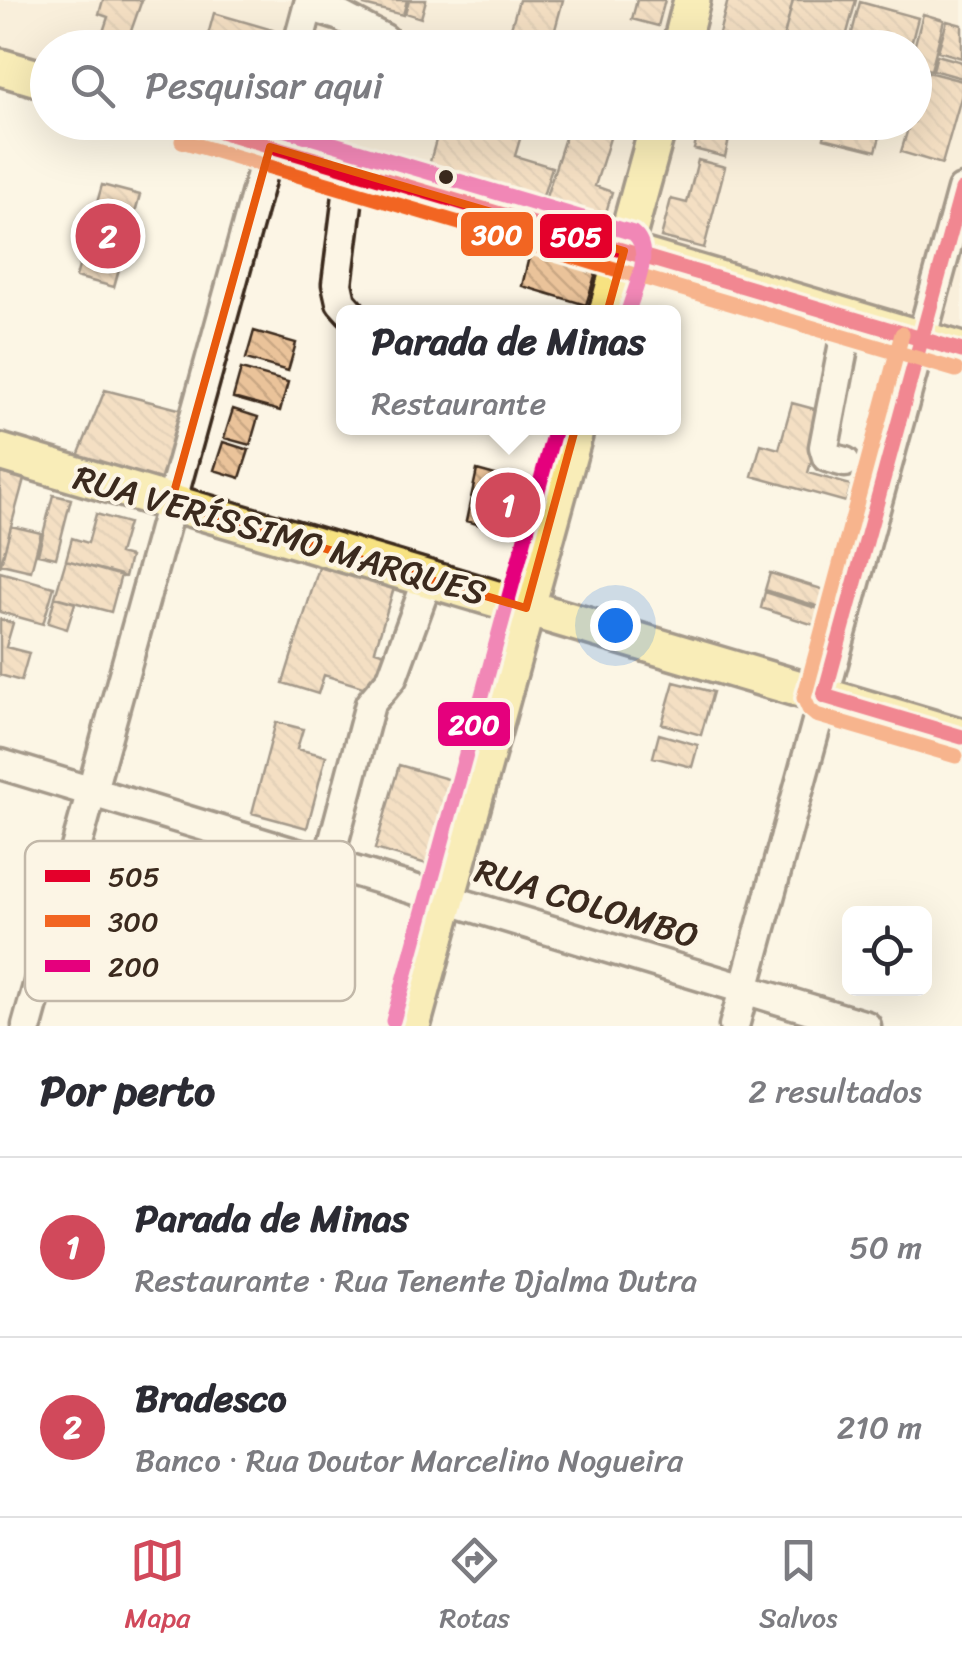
<!DOCTYPE html>
<html lang="pt">
<meta charset="utf-8">
<style>
:root{--surface:#fff;--page:#f7f7f7;--text:#2b2b33;--muted:#7c7c81;--line:#e1e1e2;--accent:#d1495b}
body{margin:0;font-family:Sriracha,sans-serif;background:var(--page);color:var(--text)}
.controls{position:absolute;right:30px;bottom:30px;display:grid;overflow:hidden;border-radius:15px;box-shadow:0 10px 40px #0002}
.controls button{width:90px;height:90px;display:grid;place-items:center;padding:0;border:0;border-bottom:2px solid var(--line);background:var(--surface);color:var(--text);font:50px sans-serif}
.you{position:absolute;left:615px;top:625px;width:35px;height:35px;margin:-25px;border:8px solid #fff;border-radius:50%;background:#1a73e8;box-shadow:0 0 0 15px #1a73e833}
.badge{display:grid;place-items:center;width:65px;height:65px;border-radius:50%;background:var(--accent);color:#fff;font-size:32px;font-weight:700}
.pin{position:absolute;translate:-50% -50%;border:5px solid #fff;box-shadow:0 2px 10px #0006}
.popup{position:absolute;left:336px;top:305px;width:345px;height:130px;box-sizing:border-box;display:grid;place-content:center;border-radius:15px;background:var(--surface);filter:drop-shadow(0 2px 8px #0005);font-size:32px;white-space:nowrap;color:var(--muted)}
.popup b{font-size:38px;color:var(--text)}
.popup::after{content:'';position:absolute;left:50%;top:100%;margin-left:-20px;border:20px solid transparent;border-top-color:var(--surface)}
.list{margin:0;padding:0;list-style:none}
h2{display:flex;justify-content:space-between;align-items:center;height:130px;margin:0;padding:0 40px;font-size:42px}
h2 small{font-size:32px;font-weight:400;color:var(--muted)}
.list li{display:grid;grid-template-columns:65px 1fr auto;gap:30px;align-items:center;box-sizing:border-box;height:180px;padding:0 40px;border-top:2px solid var(--line)}
.list b{display:block;font-size:38px;white-space:nowrap}
.list p{margin:0;font-size:32px;white-space:nowrap;color:var(--muted)}
.list em{font-size:32px;font-style:normal;color:var(--muted)}
.icon{flex:none;width:55px;height:55px;fill:none;stroke:currentColor;stroke-width:2;stroke-linecap:round;stroke-linejoin:round}
.map{position:relative;flex:none;width:962px;height:1026px;overflow:hidden}
.search{position:absolute;background:var(--surface);box-shadow:0 10px 40px #0002;left:30px;right:30px;top:30px;height:110px;display:flex;align-items:center;gap:25px;box-sizing:border-box;padding:0 35px;border-radius:55px;color:var(--muted);font-size:38px}
.sheet{height:490px;background:var(--surface)}
nav{display:flex;justify-content:space-around;align-items:center;box-sizing:border-box;height:140px;border-top:2px solid var(--line);background:var(--surface);font-size:28px;color:var(--muted)}
nav a{display:grid;justify-items:center;gap:5px}
nav .on{color:var(--accent)}
.map>svg:first-child{display:block}
.built{fill:#f7e6ce}
.building{fill:url(#building-back-hatch);stroke:#3b2a1e;stroke-width:2.5}
.lines{fill:none;stroke-linecap:round;stroke-linejoin:round}
.minor-casing{stroke:#3b2a1e;stroke-width:35}
.major-casing{stroke:#3b2a1e;stroke-width:42}
.minor{stroke:#fcf5e5;stroke-width:28}
.major{stroke:#f7e281;stroke-width:35}
.bus-1-casing{stroke:#fcf5e5;stroke-width:22}
.bus-2-casing{stroke:#fcf5e5;stroke-width:22}
.bus-3-casing{stroke:#fcf5e5;stroke-width:22}
.bus-1{stroke:#e4002b;stroke-width:15}
.bus-2{stroke:#f26522;stroke-width:15}
.bus-3{stroke:#e5007d;stroke-width:15}
.marked{fill:none;stroke:#e8590c;stroke-width:8;stroke-linejoin:round}
.bus-dot{fill:#3b2a1e;stroke:#fcf5e5;stroke-width:4}
.labels{text-anchor:middle;stroke-width:8;stroke-linejoin:round;paint-order:stroke}
.street-label{font-size:35px;fill:#3b2a1e;stroke:#fcf5e5}
.key{fill:#fcf5e5;stroke:#c2b8a9;stroke-width:2.5}
.key-label{font-size:28px;fill:#3b2a1e}
.line-badge{stroke:#fcf5e5;stroke-width:4}
.badge-label{font-size:28px;text-anchor:middle;font-weight:bold;fill:#fff}
</style>
<div class="map">
<svg width="962" height="1026" viewBox="0 0 962 1026">
<defs>
<pattern id="building-back-hatch" width="6" height="6" patternUnits="userSpaceOnUse" patternTransform="scale(2.5)"><rect width="6" height="6" fill="#eac39a"/><path d="M-1 5l2 2M0 0l6 6M5-1l2 2" fill="none" stroke="#caa884"/></pattern>
</defs>
<rect width="100%" height="100%" fill="#fcf5e5"/>
<filter id="ink" filterUnits="userSpaceOnUse"><feTurbulence type="fractalNoise" baseFrequency=".01" numOctaves="2"/><feDisplacementMap in="SourceGraphic" scale="20" xChannelSelector="R" yChannelSelector="G"/><feConvolveMatrix kernelMatrix="1 2 1 2 8 2 1 2 1" color-interpolation-filters="sRGB"/></filter>
<g filter="url(#ink)">
<path class="built" d="M0 0H962V369L123 123 914 122V48H48L47 100 0 86Z"/>
<path class="building" d="M103 0H142L125 48 98 47 108 17 99 14Z
M365 0H407L403 15 364 5Z
M409 0H426L421 18 405 13Z
M519 0H563L550 48 508 38Z
M637 0H665L658 26 632 19Z
M728 0H793L781 48H715Z
M793 0H856L843 48H781Z
M860 2 918 18 910 48H848Z
M214 13 273 30 268 48 205 46Z
M923 14 944 20 931 70 922 68 916 90 914 48Z
M947 21 962 25V58L938 51Z
M464 32 518 48H460Z
M420 36 456 45 455 48H417Z
M937 55 962 62V78L933 70Z
M924 71 962 81V94L942 164 901 152 910 122H914V106Z
M441 122H525L515 156 552 167 543 196 428 169Z
M570 122H615L595 186 612 192 605 216 546 197Z
M701 122H733L725 157 694 149Z
M828 122H884L876 151 824 138Z
M698 160 725 167 704 248 661 237 671 199 687 203Z
M102 185 140 195 114 287 76 277Z
M534 236 601 256 586 305 522 286Z
M254 331 296 343 288 371 246 359Z
M241 369 288 382 280 411 233 398Z
M105 390 190 412 167 500 73 468Z
M792 403 825 412 808 473 851 485 846 502 752 476 761 444 779 449Z
M233 409 258 417 250 445 224 438Z
M223 442 249 450 240 478 214 470Z
M477 470 550 490 537 540 466 521Z
M0 473 24 479 0 567Z
M53 495 71 499 56 558 38 554Z
M96 514 128 523 119 554 130 557 125 577 66 560 72 538 88 543Z
M11 526 41 533 31 571 1 564Z
M322 558 396 581 375 650 391 655 379 692 324 675 318 694 283 683Z
M66 560 121 575 111 612 55 597Z
M0 572 54 587 43 624 0 612Z
M770 573 825 590 820 607 765 590Z
M765 592 819 609 814 625 761 608Z
M55 597 75 603 67 629 48 623Z
M0 619 13 623 6 647 29 653 21 681 0 675Z
M674 682 713 692 701 735 662 724Z
M276 722 303 729 297 749 326 756 307 828 252 813Z
M659 734 698 745 692 767 653 757Z
M399 765 455 781 430 865 375 849Z"/>
<g class="lines">
<defs>
<path id="minor" d="M309 6 340 16 384 39
M297 48 310 0
M350 312 341 302 337 284 351 171
M845 462 827 457 824 447 849 317
M0 764 866 1026
M328 863 370 704 392 678 428 579
M27 1026 276 122
M734 1026 962 190"/>
<path id="major" d="M680 48 692 0
M0 67 48 81
M188 122 962 351
M607 312 659 122
M0 452 962 737
M412 1026 576 428"/>
</defs>
<use href="#minor" class="minor-casing"/>
<use href="#major" class="major-casing"/>
<use href="#minor" class="minor"/>
<use href="#major" class="major"/>
<defs>
<path id="bus-1" d="M190 122 962 351
M962 190 824 696 962 737"/>
<path id="bus-2" d="M182 141 956 370
M902 334 804 698 809 709 816 715 956 756"/>
<path id="bus-3" d="M260 122 633 233C655 251 634 289 628 312
M393 1021 555 428"/>
</defs>
<use href="#bus-1" class="bus-1-casing"/>
<use href="#bus-2" class="bus-2-casing"/>
<use href="#bus-3" class="bus-3-casing"/>
<use href="#bus-1" class="bus-1"/>
<use href="#bus-2" class="bus-2"/>
<use href="#bus-3" class="bus-3"/>
</g>
</g>
<path d="M0 0H962V1026H0ZM270 147 624 251 526 608 171 503Z" fill="#fcf5e5" fill-opacity=".55" fill-rule="evenodd"/>
<path class="marked" d="M270 147 624 251 526 608 171 503Z"/>
<circle class="bus-dot" cx="446" cy="177" r="9"/>
<g class="labels">
<g class="street-label">
<text transform="translate(280 535) rotate(16)" y="12">RUA VERÍSSIMO MARQUES</text>
<text transform="translate(587 903) rotate(17)" y="12">RUA COLOMBO</text>
</g>
</g>
<rect x="25" y="841" width="330" height="160" rx="15" class="key"/>
<rect x="45" y="870" width="45" height="12" fill="#e4002b"/>
<rect x="45" y="915" width="45" height="12" fill="#f26522"/>
<rect x="45" y="960" width="45" height="12" fill="#e5007d"/>
<g class="key-label">
<text x="108" y="886">505</text>
<text x="108" y="931">300</text>
<text x="108" y="976">200</text>
</g>
<g class="line-badge">
<rect x="459" y="210" width="76" height="48" rx="10" fill="#f26522"/>
<rect x="538" y="212" width="76" height="48" rx="10" fill="#e4002b"/>
<rect x="436" y="700" width="76" height="48" rx="10" fill="#e5007d"/>
</g>
<g class="badge-label">
<text x="497" y="244">300</text>
<text x="576" y="246">505</text>
<text x="474" y="734">200</text>
</g>
</svg>
<div class="controls">
<button><svg class="icon" aria-label="locate" viewBox="0 0 24 24"><circle cx="12" cy="12" r="6"/><path d="M12 2v4M12 18v4M2 12h4M18 12h4"/></svg></button>
</div>
<div class="you"></div>
<div class="pin badge" style="left:508px;top:505px">1</div>
<div class="popup"><b>Parada de Minas</b>Restaurante</div>
<div class="pin badge" style="left:108px;top:236px">2</div>
<div class="search"><svg class="icon" aria-label="search" viewBox="0 0 24 24"><circle cx="10" cy="10" r="6"/><path d="M15 15l6 6"/></svg>Pesquisar aqui</div>
</div>
<section class="sheet">
<h2>Por perto<small>2 resultados</small></h2>
<ul class="list">
<li><span class="badge">1</span><div><b>Parada de Minas</b><p>Restaurante · Rua Tenente Djalma Dutra</p></div><em>50 m</em></li>
<li><span class="badge">2</span><div><b>Bradesco</b><p>Banco · Rua Doutor Marcelino Nogueira</p></div><em>210 m</em></li>
</ul>
</section>
<nav>
<a class="on"><svg class="icon" aria-label="map" viewBox="0 0 24 24"><path d="M3 6l6-2 6 2 6-2v14l-6 2-6-2-6 2zM9 4v14M15 6v14"/></svg>Mapa</a>
<a><svg class="icon" aria-label="directions" viewBox="0 0 24 24"><path d="M12 3l9 9-9 9-9-9zM9 14v-3h6M13 9l2 2-2 2"/></svg>Rotas</a>
<a><svg class="icon" aria-label="saved" viewBox="0 0 24 24"><path d="M7 4h10v16l-5-4-5 4z"/></svg>Salvos</a>
</nav>
